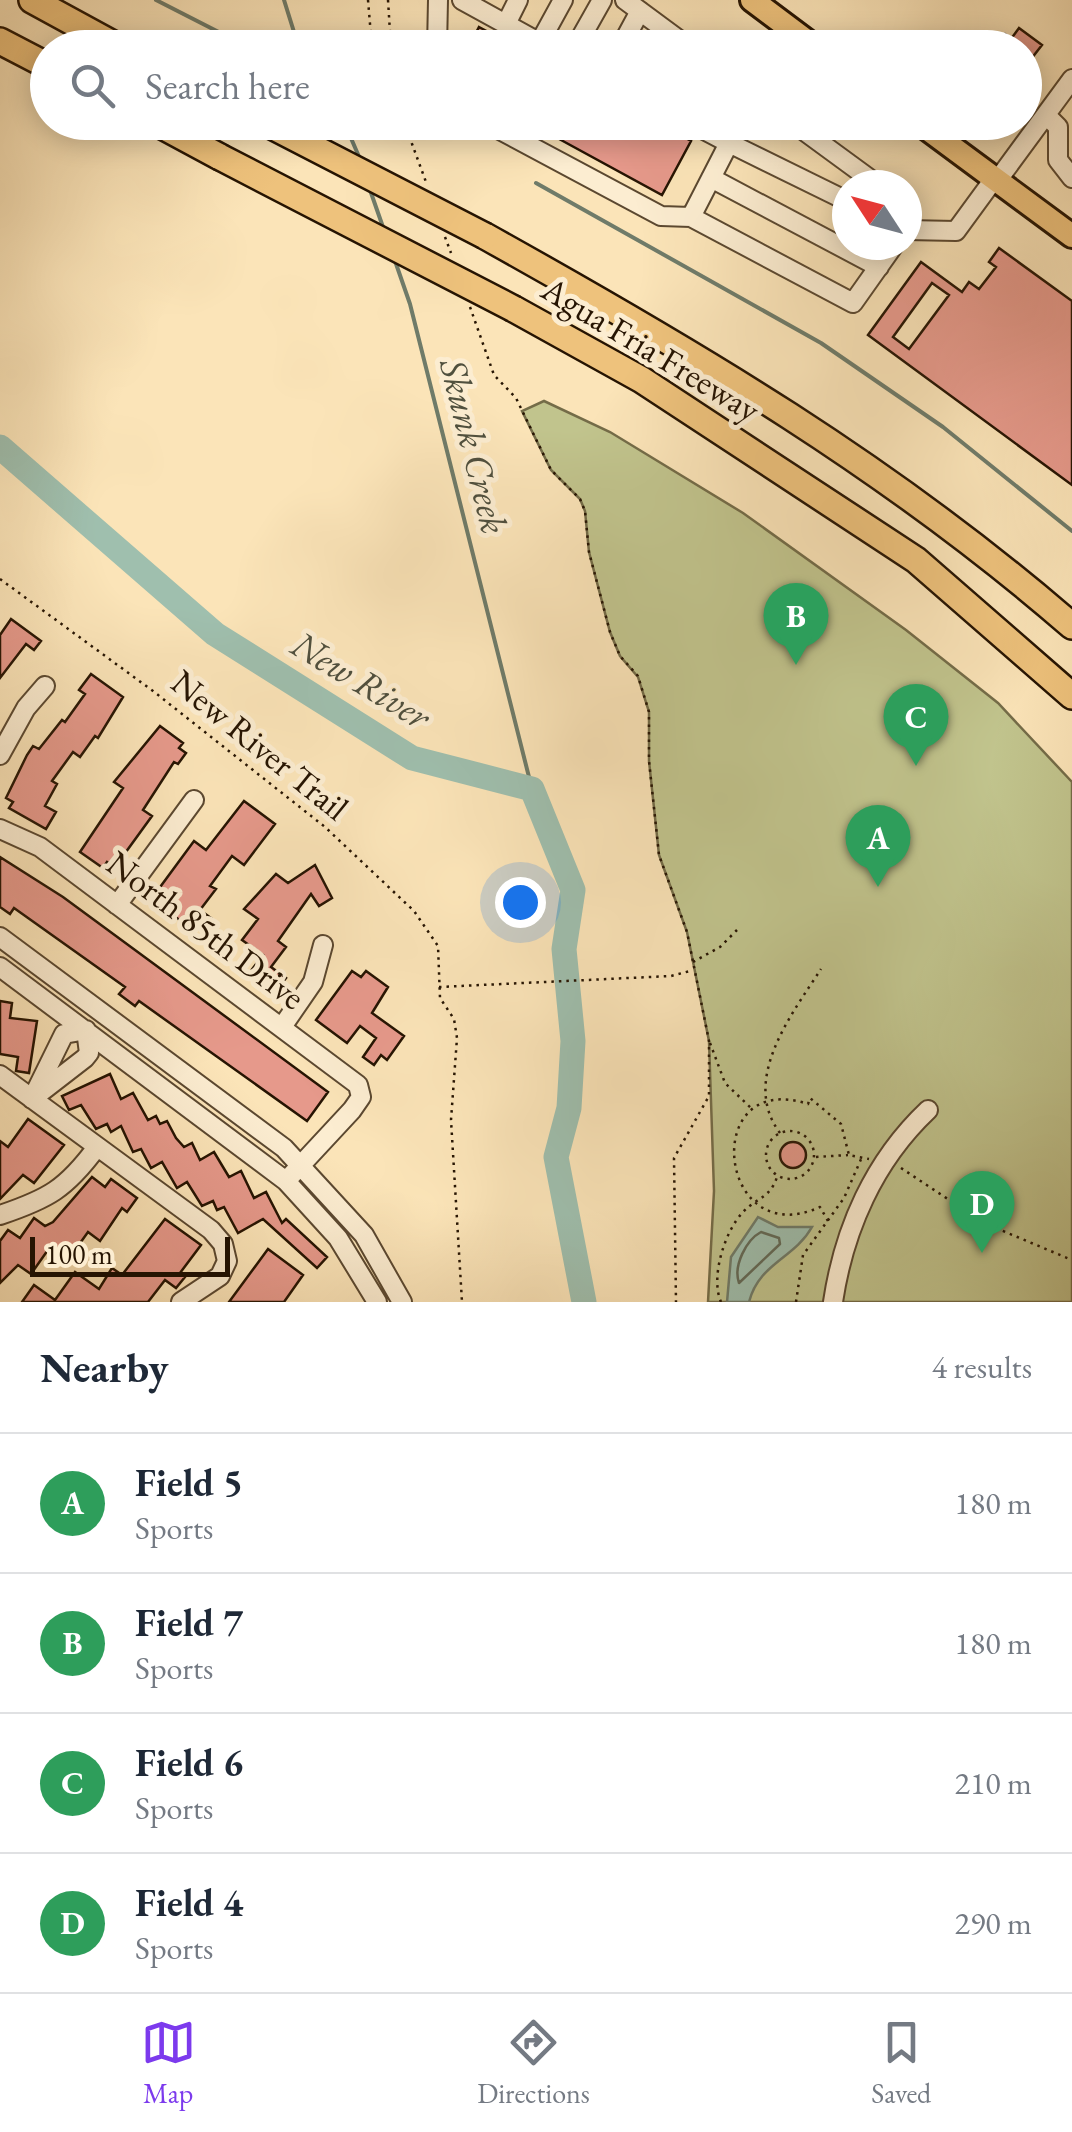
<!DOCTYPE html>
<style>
:root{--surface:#fff;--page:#f2f2f3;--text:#1f2937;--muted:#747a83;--line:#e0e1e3;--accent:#7c3aed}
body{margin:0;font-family:"EB Garamond",serif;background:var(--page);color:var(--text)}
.compass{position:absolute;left:832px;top:170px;width:90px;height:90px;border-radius:50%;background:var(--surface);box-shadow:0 5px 25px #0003;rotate:306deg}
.scale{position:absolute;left:30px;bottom:25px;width:200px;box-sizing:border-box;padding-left:10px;border:5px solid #261402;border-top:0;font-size:28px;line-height:35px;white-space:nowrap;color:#261402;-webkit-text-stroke:8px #fcedd1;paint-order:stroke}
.you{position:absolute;left:520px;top:902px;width:35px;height:35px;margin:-25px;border:8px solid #fff;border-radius:50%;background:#1a73e8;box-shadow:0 0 0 15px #1a73e833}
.badge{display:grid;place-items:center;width:65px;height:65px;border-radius:50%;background:var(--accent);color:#fff;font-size:32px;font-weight:700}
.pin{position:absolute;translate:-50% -82px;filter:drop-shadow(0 2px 5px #0008)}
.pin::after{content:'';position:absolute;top:52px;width:35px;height:30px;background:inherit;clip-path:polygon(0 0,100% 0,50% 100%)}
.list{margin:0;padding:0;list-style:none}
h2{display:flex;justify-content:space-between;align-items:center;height:130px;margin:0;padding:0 40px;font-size:42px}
h2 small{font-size:32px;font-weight:400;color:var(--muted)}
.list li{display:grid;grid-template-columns:65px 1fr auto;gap:30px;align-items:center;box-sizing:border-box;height:140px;padding:0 40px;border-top:2px solid var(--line)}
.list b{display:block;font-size:38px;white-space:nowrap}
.list p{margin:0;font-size:32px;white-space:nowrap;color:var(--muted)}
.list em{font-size:32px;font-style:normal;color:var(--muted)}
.icon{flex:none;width:55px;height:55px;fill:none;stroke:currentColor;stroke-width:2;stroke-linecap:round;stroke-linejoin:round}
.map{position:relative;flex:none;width:1072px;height:1302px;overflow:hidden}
.search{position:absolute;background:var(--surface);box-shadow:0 5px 25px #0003;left:30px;right:30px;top:30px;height:110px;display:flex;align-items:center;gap:25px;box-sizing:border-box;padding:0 35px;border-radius:55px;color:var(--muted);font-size:38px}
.sheet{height:690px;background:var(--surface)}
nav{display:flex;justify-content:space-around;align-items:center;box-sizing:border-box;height:140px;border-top:2px solid var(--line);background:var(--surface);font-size:28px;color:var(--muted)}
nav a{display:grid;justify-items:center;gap:5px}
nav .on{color:var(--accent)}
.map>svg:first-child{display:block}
.green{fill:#c1c48d;stroke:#746c48;stroke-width:2.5}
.water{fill:#9fbfae;stroke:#6f7b69;stroke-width:2.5}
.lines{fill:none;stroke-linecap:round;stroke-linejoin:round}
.shore{stroke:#626a58;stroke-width:2.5}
.stream{stroke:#6f7b69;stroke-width:4}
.river{stroke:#9fbfae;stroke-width:25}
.building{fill:#e6998b;stroke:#261402;stroke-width:2.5;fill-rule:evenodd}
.minor-casing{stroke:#5b4830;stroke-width:22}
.major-casing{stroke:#261402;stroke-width:28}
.highway-casing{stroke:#261402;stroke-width:30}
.path{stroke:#261402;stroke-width:2.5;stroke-dasharray:2.5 5;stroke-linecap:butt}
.minor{stroke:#fcedd1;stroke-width:18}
.major{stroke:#eec27c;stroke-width:22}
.highway{stroke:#eec27c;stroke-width:25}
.highway-bridge-casing{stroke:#261402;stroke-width:30;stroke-linecap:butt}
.highway-bridge{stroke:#eec27c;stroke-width:25}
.labels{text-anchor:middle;stroke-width:10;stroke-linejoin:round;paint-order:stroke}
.street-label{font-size:35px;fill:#261402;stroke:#fcedd1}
.water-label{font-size:38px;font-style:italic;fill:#50503e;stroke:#fcedd1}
</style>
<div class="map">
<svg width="1072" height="1302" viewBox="0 0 1072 1302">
<rect width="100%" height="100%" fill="#fbe4b8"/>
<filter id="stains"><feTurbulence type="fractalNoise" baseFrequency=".002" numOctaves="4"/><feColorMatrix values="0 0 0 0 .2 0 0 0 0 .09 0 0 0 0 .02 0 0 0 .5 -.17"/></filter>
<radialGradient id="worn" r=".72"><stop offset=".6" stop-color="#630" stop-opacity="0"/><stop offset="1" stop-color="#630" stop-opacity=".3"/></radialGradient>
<path class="green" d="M544 401 610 432 743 513 906 630 998 703 1072 782V1302H708L714 1191 709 1041 687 932 659 855 649 761V712L638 677 620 656 610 632 589 552 585 511 580 499 551 470 522 411Z"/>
<path class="water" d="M758 1217 778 1227H812C794 1259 759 1263 749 1302H727L731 1257Z"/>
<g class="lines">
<path class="shore" d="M761 1232 779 1238 780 1244 739 1283C733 1266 746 1240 761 1232Z"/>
<path class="stream" d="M156 0 250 48
M284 0 299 48
M344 122 360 159
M536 183 821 343 943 427 1072 531
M369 187 384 230
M394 258 410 304 532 789"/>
<path class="river" d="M0 447 215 634 412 758 532 789 573 890 564 949 573 1041 569 1108 556 1157 584 1302"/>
</g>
<path class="building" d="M479 27 518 48H468Z
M1019 28 1042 45 1024 68V48H994L1005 34 1011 39Z
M528 122H657L691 141 662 195Z
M999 248 1072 301V485L868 335 921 262 962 292 969 282 979 289 996 267 989 262ZM932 283 949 295 909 349 893 337Z
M11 619 41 641 34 650 26 644 0 678V635Z
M91 674 123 697 98 738 95 736 80 757 73 752 52 781 57 784 45 806 56 812 46 829 9 808 13 802 6 798 27 755 33 746 39 749 62 720 65 722 85 694 79 690Z
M160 726 183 743 179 748 186 753 178 764 174 762 143 810 152 816 115 867 107 862 103 868 80 852 123 788 114 782Z
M244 801 275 824 244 865 232 856 210 886 216 889 200 910 211 918 203 930 191 921 188 926 160 906 164 900 155 894 194 841 206 850Z
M0 857 63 897 328 1092 307 1121 139 1001 135 1006 119 994 125 987 14 908 10 914 0 907Z
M315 865 332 898 319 906 311 894 278 941 286 947 271 967 286 978 276 991 250 972 263 955 242 940 258 919 244 909 276 874 288 883Z
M352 971 361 977 366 971 388 987 372 1013 404 1036 387 1060 381 1055 374 1065 363 1057 376 1038 360 1026 347 1043 316 1020Z
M0 1001 12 1003 10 1018 37 1021 29 1073 16 1071 18 1057 0 1054Z
M110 1074 121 1099 133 1093 148 1120 156 1116 160 1124 167 1121 176 1138 184 1147 192 1143 200 1160 214 1152 229 1177 241 1171 254 1198 266 1192 282 1223 286 1219 327 1257 317 1268 263 1219 238 1233 224 1207 217 1210 213 1201 202 1206 187 1182 177 1188 162 1162 151 1168 141 1149 133 1152 121 1126 111 1132 107 1124 96 1129 81 1105 69 1110 62 1096Z
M28 1119 64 1145 34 1183 23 1175 0 1199V1141L8 1147Z
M780 1155a13 13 0 1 1 26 0a13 13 0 1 1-26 0Z
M92 1177 105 1187 111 1179 137 1198 127 1212 122 1208 100 1241 88 1232 68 1260 50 1247 31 1274 18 1265 0 1283V1241L8 1230 20 1238 34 1218 45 1226 53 1222Z
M165 1219 201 1245 180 1273 185 1277 176 1288 165 1280 148 1302H22L34 1285 55 1300 75 1272 99 1289 112 1268 122 1275Z
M268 1249 303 1275 284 1302H229Z"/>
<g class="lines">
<defs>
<path id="minor" d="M462 0 549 48
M625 0 690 48
M506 24 518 0
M540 42 563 0
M437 48 438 0
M575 48 602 0
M620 48 640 11
M1046 115 1058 127V160L1072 178
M485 122 661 216 691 217
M689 122 729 143
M792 122 878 185
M711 178 879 267
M997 181 1072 79
M847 201 729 143 691 217 853 303 894 245
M907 230 956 231 994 179
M0 755 26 708 45 686
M0 829 40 847 358 1085 361 1097 352 1110 286 1181
M117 905 194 800
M0 937 284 1148 364 1235 402 1302
M0 967 286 1181 338 1238 377 1302
M282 1027 313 982 323 945
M0 1075 211 1230 223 1244 227 1261 220 1276 181 1302
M32 1099 85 1058 89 1053 86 1030
M32 1099 64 1034 86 1030
M0 1215C48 1199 66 1189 97 1147
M833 1302C844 1229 874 1161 928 1110"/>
<path id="major" d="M752 0 816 48
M918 122 1072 236"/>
<path id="highway" d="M32 0 120 48
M0 41 48 66
M155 122 220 157
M485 236C695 353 890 468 1072 626
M514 309 642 380 916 560 1072 696"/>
</defs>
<use href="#minor" class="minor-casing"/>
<use href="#major" class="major-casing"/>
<use href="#highway" class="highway-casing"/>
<path class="path" d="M368 0 372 48
M388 0 391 48
M404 122 426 182
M445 237 451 253
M470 307 494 375 516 398 551 470 580 499 585 511 589 552 610 632 620 656 638 676 649 712V761L659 855 687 932 709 1041V1096L674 1158 676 1302
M0 579 153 691 325 827 414 911 438 946 440 998 454 1019 457 1038 451 1120 462 1302
M693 962 720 947 737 930
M439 987 671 976 690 971
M710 1043 725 1083 753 1110
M766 1155a24 24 0 1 1 48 0a24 24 0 1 1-48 0Z
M780 1133C740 1080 792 1014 821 969
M816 1157 848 1155
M901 1168 984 1223 1072 1260
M828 1221 820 1207C717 1254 699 1068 808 1104L810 1098 841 1124 849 1155 869 1159
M721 1302C710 1277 725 1230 744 1211 758 1197 770 1198 777 1177
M796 1302 803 1255 844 1198 862 1157"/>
<use href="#minor" class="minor"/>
<use href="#major" class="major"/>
<use href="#highway" class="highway"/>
<defs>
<path id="highway-bridge" d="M264 122 485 236
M220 157 514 309"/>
</defs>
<use href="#highway-bridge" class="highway-bridge-casing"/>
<use href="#highway-bridge" class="highway-bridge"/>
</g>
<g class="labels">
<g class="street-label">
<text transform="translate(651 349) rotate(31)" y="12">Agua Fria Freeway</text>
<text transform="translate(260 745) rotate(39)" y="12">New River Trail</text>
<text transform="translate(206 930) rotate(37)" y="12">North 85th Drive</text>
</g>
<g class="water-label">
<text transform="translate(474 446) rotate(76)" y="13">Skunk Creek</text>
<text transform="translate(361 680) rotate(31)" y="13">New River</text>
</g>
</g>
<rect width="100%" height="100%" filter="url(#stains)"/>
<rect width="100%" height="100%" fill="url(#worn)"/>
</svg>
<svg class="compass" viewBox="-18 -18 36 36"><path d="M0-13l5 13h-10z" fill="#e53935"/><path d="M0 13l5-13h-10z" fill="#747a83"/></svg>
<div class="scale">100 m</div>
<div class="you"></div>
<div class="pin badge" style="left:878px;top:887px;background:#2e9e5b">A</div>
<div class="pin badge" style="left:796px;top:665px;background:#2e9e5b">B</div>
<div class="pin badge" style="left:916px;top:766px;background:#2e9e5b">C</div>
<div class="pin badge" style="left:982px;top:1253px;background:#2e9e5b">D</div>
<div class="search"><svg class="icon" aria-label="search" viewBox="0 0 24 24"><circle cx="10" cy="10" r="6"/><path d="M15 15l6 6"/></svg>Search here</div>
</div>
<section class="sheet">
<h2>Nearby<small>4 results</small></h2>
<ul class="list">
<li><span class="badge" style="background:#2e9e5b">A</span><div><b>Field 5</b><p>Sports</p></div><em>180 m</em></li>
<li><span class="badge" style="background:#2e9e5b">B</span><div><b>Field 7</b><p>Sports</p></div><em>180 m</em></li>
<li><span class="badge" style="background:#2e9e5b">C</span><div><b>Field 6</b><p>Sports</p></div><em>210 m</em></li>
<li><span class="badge" style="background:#2e9e5b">D</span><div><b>Field 4</b><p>Sports</p></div><em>290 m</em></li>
</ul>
</section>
<nav>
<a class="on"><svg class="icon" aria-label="map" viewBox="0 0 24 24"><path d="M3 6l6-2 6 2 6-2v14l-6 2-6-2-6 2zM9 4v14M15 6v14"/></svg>Map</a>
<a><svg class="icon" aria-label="directions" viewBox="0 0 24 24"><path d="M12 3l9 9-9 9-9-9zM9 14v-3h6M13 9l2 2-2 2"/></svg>Directions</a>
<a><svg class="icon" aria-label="saved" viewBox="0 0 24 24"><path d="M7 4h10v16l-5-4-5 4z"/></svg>Saved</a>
</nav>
